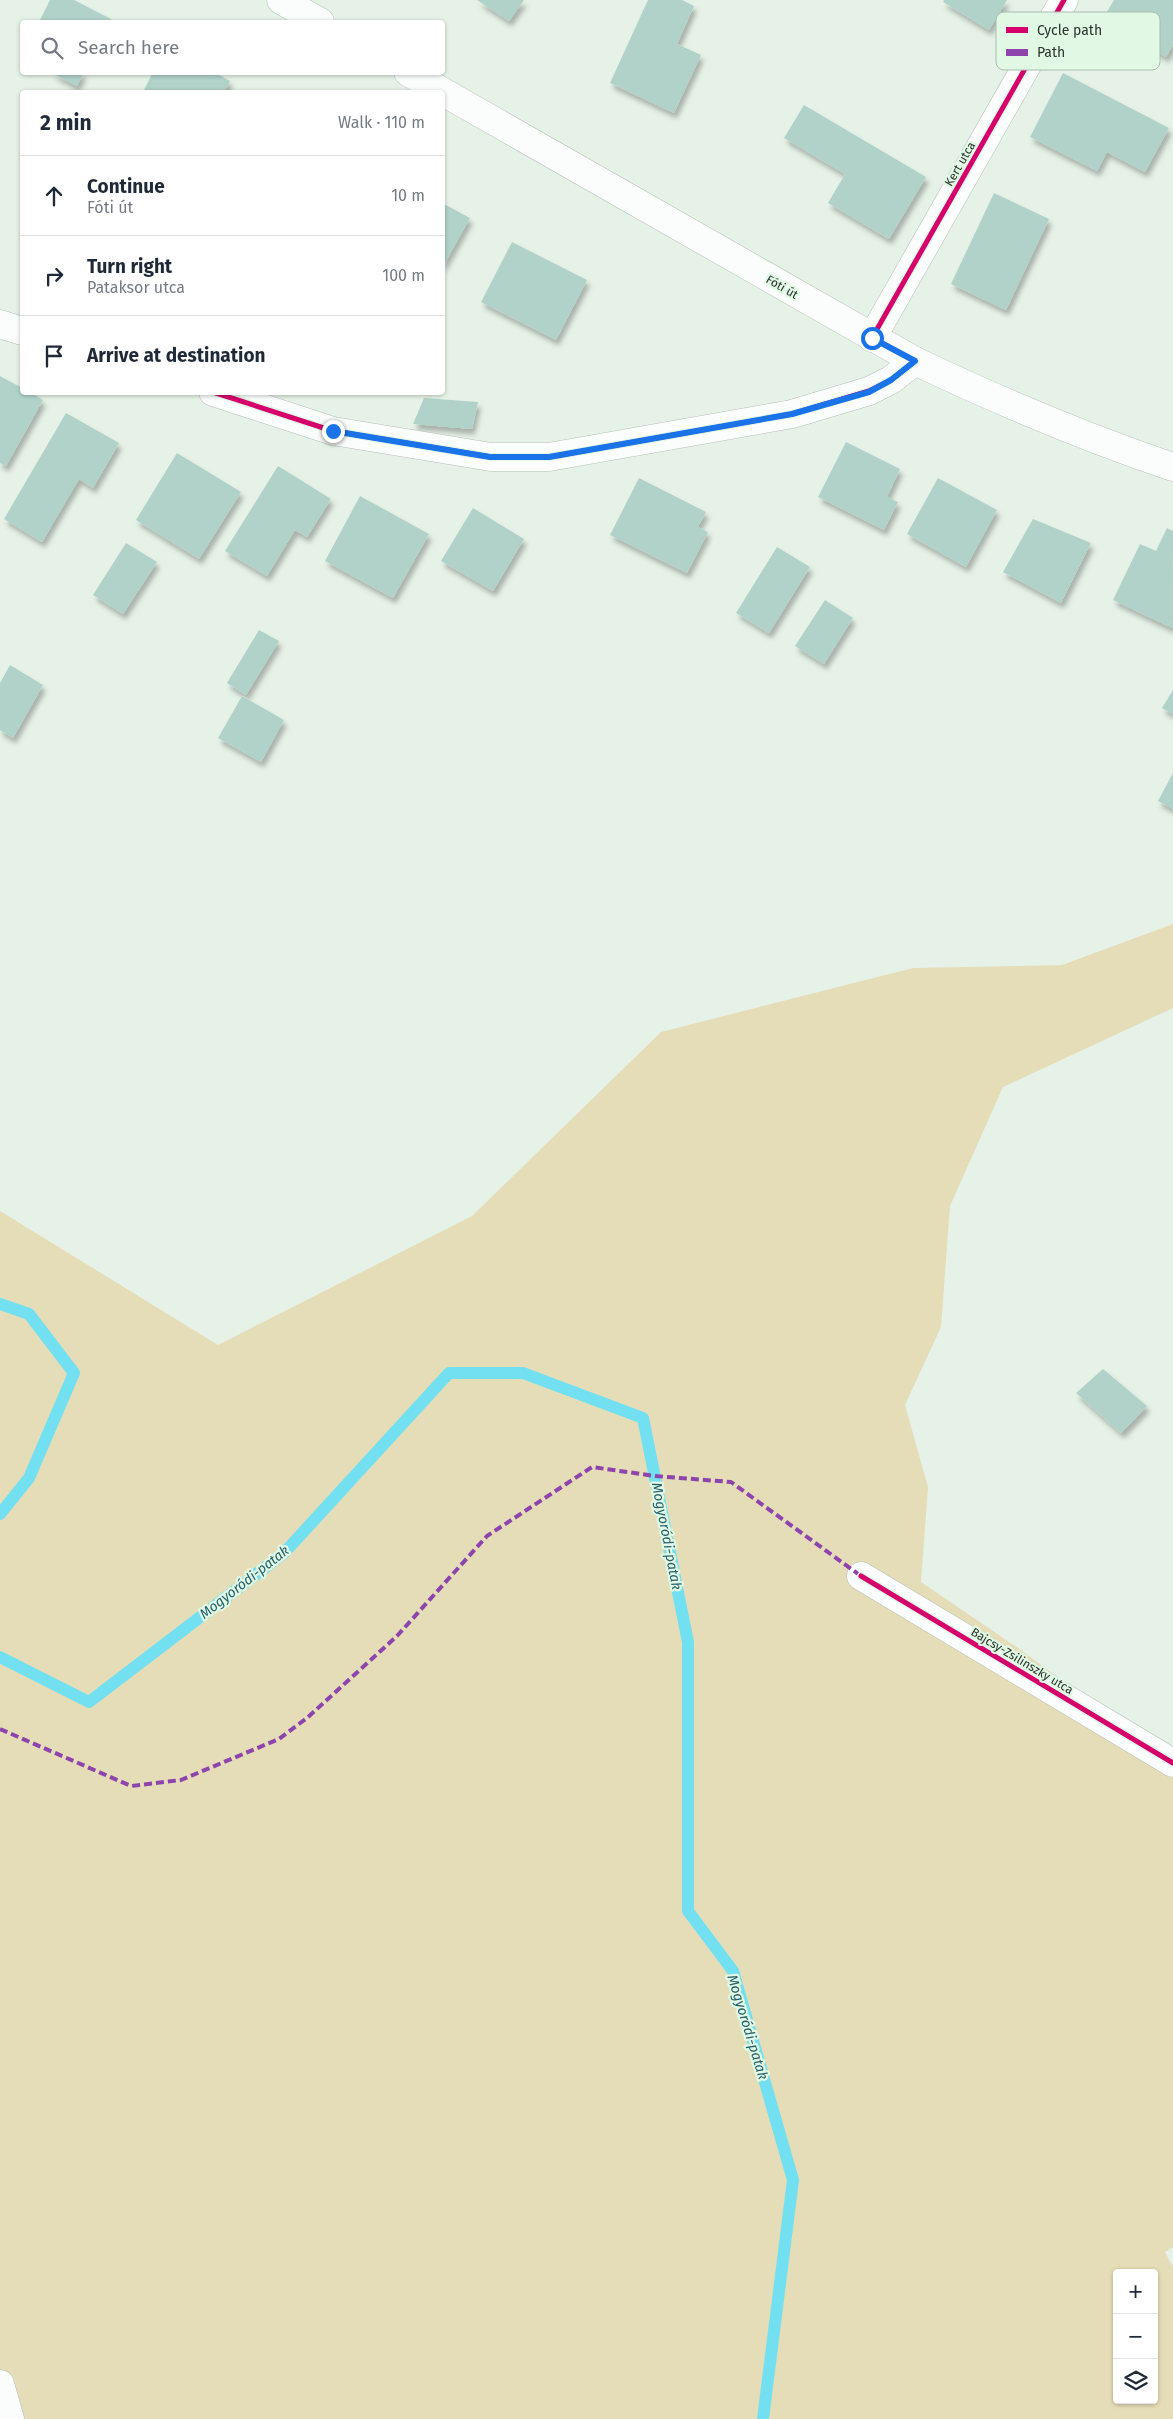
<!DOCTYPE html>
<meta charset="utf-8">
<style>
:root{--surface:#fff;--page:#f6f6f7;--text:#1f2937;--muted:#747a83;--line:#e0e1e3}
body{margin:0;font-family:"Fira Sans",sans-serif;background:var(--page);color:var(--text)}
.controls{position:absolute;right:15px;bottom:15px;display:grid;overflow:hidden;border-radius:5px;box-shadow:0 1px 4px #0004}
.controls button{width:45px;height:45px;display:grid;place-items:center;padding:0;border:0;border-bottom:1px solid var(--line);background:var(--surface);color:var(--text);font:25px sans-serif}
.stop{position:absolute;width:15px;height:15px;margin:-11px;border:4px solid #1a73e8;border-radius:50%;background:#fff}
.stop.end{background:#1a73e8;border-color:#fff;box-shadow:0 1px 5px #0008}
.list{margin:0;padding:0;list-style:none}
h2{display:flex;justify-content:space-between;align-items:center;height:65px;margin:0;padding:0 20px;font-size:21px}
h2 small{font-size:16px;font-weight:400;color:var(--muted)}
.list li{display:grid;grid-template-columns:32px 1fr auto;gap:15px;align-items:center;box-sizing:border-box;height:80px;padding:0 20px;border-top:1px solid var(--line)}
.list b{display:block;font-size:19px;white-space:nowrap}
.list p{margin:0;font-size:16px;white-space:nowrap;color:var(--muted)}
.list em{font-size:16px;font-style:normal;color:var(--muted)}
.icon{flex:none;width:28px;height:28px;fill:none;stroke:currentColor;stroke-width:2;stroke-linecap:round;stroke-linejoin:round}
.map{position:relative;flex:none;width:1173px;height:2419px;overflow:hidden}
.search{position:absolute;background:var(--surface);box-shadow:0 1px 4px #0004;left:20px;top:20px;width:425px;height:55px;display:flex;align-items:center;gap:12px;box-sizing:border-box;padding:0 18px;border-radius:5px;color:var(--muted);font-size:19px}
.panel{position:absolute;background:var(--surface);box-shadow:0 1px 4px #0004;left:20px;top:90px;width:425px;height:305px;border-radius:5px}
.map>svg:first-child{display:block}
.green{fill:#e5ddb7;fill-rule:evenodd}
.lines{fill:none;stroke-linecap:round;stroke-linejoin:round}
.stream{stroke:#72e0f0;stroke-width:12}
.building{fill:#b1d2c9;filter:url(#shadow)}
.street-casing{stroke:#b5bfb7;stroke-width:29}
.secondary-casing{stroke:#b5bfb7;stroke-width:29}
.street{stroke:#fbfdfc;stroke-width:28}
.secondary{stroke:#fbfdfc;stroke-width:28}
.quiet{stroke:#8e44ad;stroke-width:4;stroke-dasharray:8 4;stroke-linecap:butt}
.cycleway-casing{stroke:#e0f8e4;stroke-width:8}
.cycleway{stroke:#d6006c;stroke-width:5}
.route{stroke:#1a73e8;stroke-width:6}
.labels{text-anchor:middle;stroke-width:4.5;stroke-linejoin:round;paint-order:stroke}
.street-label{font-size:12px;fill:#2b342c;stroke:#e0f8e4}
.water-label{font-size:14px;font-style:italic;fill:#24606b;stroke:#e0f8e4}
.key{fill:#e0f8e4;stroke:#aabdad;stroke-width:1}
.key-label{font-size:14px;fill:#2b342c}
</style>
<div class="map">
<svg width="1173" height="2419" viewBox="0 0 1173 2419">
<defs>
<filter id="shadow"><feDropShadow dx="3" dy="5.5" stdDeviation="2.5" flood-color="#0004"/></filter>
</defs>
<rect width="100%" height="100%" fill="#e6f2e8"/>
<path class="green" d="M1173 924V1008L1003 1087 950 1206 941 1327 905 1405 928 1487 921 1582 1018 1648 1173 1762V2247L1165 2252 1173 2267V2419H0V1211L218 1345 472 1216 661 1032 913 968 1062 965ZM1117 2273H1154V2400H1117Z"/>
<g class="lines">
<path class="stream" d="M0 1304 29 1314 74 1373 29 1478 0 1514
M0 1657 89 1702 284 1553 449 1373H523L643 1418 688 1642V1911L733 1971 793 2180 763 2419"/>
</g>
<path class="building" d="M50 0H74L111 19 109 22H39Z
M477 0H524L509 21Z
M648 0H682L694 6 677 44 701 55 674 113 610 83Z
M944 0H1007L989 30 943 2Z
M1114 0H1173V45L1166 57 1102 20Z
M50 72H84L77 86Z
M153 72H214L230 81 224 92H143Z
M1063 73 1169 128 1145 172 1107 152 1097 171 1030 137Z
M804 105 926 177 889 239 828 203 845 174 784 138Z
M994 193 1049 219 1006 310 951 284Z
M442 203 470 218 442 268Z
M512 242 587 280 556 340 481 302Z
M0 376 22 388V392H30L43 400 6 466 0 463Z
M424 398 478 402 472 429 413 424Z
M66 413 119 443 93 488 79 479 42 542 4 519Z
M846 442 900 469 887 497 898 502 884 530 818 497Z
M177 453 241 492 199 559 136 520Z
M278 466 331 499 307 537 295 530 267 576 225 551Z
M639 478 706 512 698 527 708 532 687 573 610 535Z
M938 478 997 510 966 567 907 534Z
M360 496 429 534 393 598 325 561Z
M473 508 524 539 493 591 441 561Z
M1033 519 1091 543 1061 603 1003 572Z
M1167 528 1173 531 1172 628 1113 600 1140 544 1156 551Z
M126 543 157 562 123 614 93 595Z
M777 547 810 567 769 633 736 613Z
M825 600 853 618 824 664 795 646Z
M259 630 279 641 246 695 227 683Z
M10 665 43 685 13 738 0 730V683Z
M1173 690V714L1162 708Z
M242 696 284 720 261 762 218 738Z
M1173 773V809L1158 801Z
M1103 1369 1147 1406 1121 1433 1076 1393Z"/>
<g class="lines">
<defs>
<path id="street" d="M0 324 22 331
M872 338 1064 0
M213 392 333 431 491 457H549L792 414 869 391 891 380 915 361
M861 1576 1173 1763"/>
<path id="secondary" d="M281 0 320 22
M408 72 915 361C999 401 1084 437 1173 467
M0 2384 10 2419"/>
</defs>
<use href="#street" class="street-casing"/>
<use href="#secondary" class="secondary-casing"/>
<use href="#street" class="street"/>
<use href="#secondary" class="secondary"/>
<path class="quiet" d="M0 1729 131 1786 181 1780 279 1739 307 1718 397 1636 487 1536 592 1467 655 1476 731 1482 861 1576"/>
<defs>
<path id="cycleway" d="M872 338 1064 0
M213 392 333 431 491 457H549L792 414 869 391 891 380 915 361
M861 1576 1173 1763"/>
</defs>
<use href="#cycleway" class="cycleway-casing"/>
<use href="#cycleway" class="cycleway"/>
</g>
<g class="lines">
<path class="route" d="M333 431 490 457H549L792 414 869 392 891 380 915 361 872 338"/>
</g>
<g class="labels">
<g class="street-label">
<text transform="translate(960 164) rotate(-60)" y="4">Kert utca</text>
<text transform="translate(782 287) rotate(30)" y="4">Fóti út</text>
<text transform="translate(1022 1661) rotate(31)" y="4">Bajcsy-Zsilinszky utca</text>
</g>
<g class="water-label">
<text transform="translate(667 1536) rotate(79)" y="5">Mogyoródi-patak</text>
<text transform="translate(244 1582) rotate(-38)" y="5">Mogyoródi-patak</text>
<text transform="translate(748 2027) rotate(73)" y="5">Mogyoródi-patak</text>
</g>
</g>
<rect x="996" y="12" width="164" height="58" rx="8" class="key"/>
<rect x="1006" y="27" width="22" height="6" fill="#d6006c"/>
<rect x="1006" y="49" width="22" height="7" fill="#8e44ad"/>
<g class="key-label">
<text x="1037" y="35">Cycle path</text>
<text x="1037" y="57">Path</text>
</g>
</svg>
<div class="controls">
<button>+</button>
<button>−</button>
<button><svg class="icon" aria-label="layers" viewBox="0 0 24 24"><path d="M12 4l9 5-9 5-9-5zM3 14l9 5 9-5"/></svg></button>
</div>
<div class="stop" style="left:872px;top:338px"></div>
<div class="stop end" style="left:333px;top:431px"></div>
<div class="search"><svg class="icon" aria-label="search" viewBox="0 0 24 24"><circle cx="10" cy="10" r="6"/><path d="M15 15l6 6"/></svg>Search here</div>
<section class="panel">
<h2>2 min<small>Walk · 110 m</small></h2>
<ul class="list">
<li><svg class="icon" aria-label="ahead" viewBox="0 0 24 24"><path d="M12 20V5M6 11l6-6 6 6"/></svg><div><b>Continue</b><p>Fóti út</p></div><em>10 m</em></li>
<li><svg class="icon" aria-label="right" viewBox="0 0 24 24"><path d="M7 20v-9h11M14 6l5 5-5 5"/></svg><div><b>Turn right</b><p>Pataksor utca</p></div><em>100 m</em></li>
<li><svg class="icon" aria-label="arrive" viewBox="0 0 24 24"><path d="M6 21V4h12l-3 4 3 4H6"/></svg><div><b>Arrive at destination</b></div></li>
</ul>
</section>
</div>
